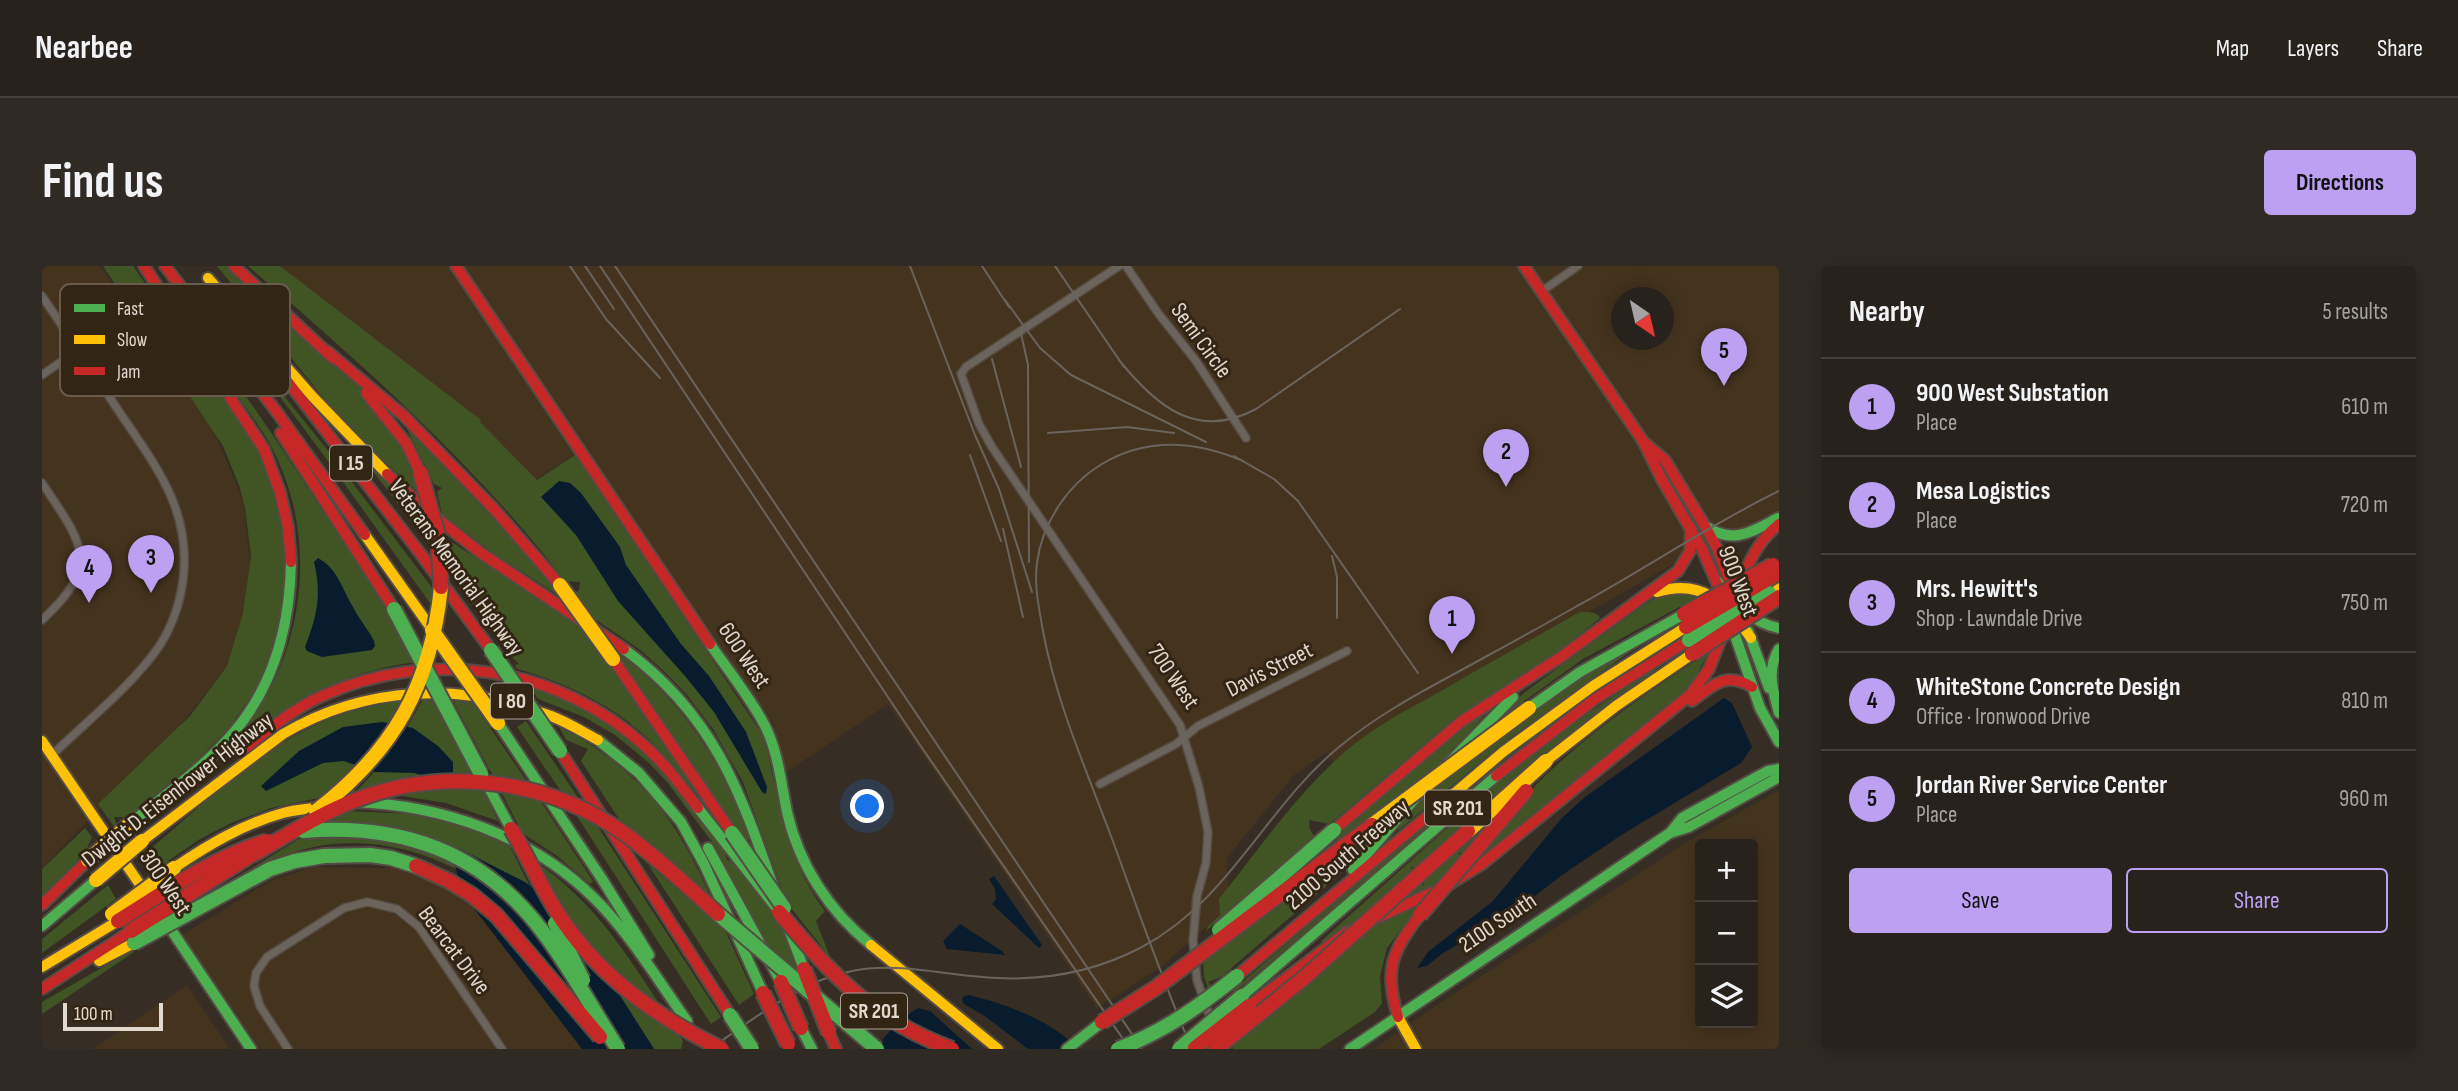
<!DOCTYPE html>
<meta charset="utf-8">
<style>
:root{--surface:#28221c;--page:#302a25;--text:#f1f3f6;--muted:#a5a4a3;--line:#443f3b;--accent:#bca0f2}
body{margin:0;font-family:"Sofia Sans Condensed",sans-serif;background:var(--page);color:var(--text)}
.controls{position:absolute;right:21px;bottom:21px;display:grid;overflow:hidden;border-radius:7px;box-shadow:0 4px 18px #0003}
.controls button{width:63px;height:63px;display:grid;place-items:center;padding:0;border:0;border-bottom:2px solid var(--line);background:var(--surface);color:var(--text);font:35px sans-serif}
.compass{position:absolute;left:1569px;top:21px;width:63px;height:63px;border-radius:50%;background:var(--surface);box-shadow:0 4px 18px #0003;rotate:146deg}
.scale{position:absolute;left:21px;bottom:18px;width:100px;box-sizing:border-box;padding-left:7px;border:4px solid #e1d8ce;border-top:0;font-size:19px;line-height:24px;white-space:nowrap;color:#e1d8ce;-webkit-text-stroke:5px #322514;paint-order:stroke}
.you{position:absolute;left:826px;top:541px;width:24px;height:24px;margin:-18px;border:5px solid #fff;border-radius:50%;background:#1a73e8;box-shadow:0 0 0 10px #1a73e833}
.badge{display:grid;place-items:center;width:46px;height:46px;border-radius:50%;background:var(--accent);color:#111;font-size:23px;font-weight:700}
.pin{position:absolute;translate:-50% -58px;filter:drop-shadow(0 2px 4px #0008)}
.pin::after{content:'';position:absolute;top:37px;width:24px;height:21px;background:inherit;clip-path:polygon(0 0,100% 0,50% 100%)}
.list{margin:0;padding:0;list-style:none}
h2{display:flex;justify-content:space-between;align-items:center;height:91px;margin:0;padding:0 28px;font-size:30px}
h2 small{font-size:23px;font-weight:400;color:var(--muted)}
.list li{display:grid;grid-template-columns:46px 1fr auto;gap:21px;align-items:center;box-sizing:border-box;height:98px;padding:0 28px;border-top:2px solid var(--line)}
.list b{display:block;font-size:26px;white-space:nowrap}
.list p{margin:0;font-size:23px;white-space:nowrap;color:var(--muted)}
.list em{font-size:23px;font-style:normal;color:var(--muted)}
.actions{display:flex;gap:14px;padding:21px 28px}
.actions a{flex:1;padding:16px 0;border:2px solid var(--accent);border-radius:7px;text-align:center;font-size:24px;color:var(--accent)}
.actions .main{background:var(--accent);color:#111}
.icon{flex:none;width:38px;height:38px;fill:none;stroke:currentColor;stroke-width:2;stroke-linecap:round;stroke-linejoin:round}
.map{position:relative;flex:none;width:1737px;height:783px;overflow:hidden;border-radius:7px}
header{display:flex;align-items:center;gap:42px;box-sizing:border-box;height:98px;padding:0 35px;background:var(--surface);border-bottom:2px solid var(--line)}
header strong{font-size:33px}
nav{display:flex;gap:38px;margin-inline-start:auto;font-size:24px}
.intro{display:flex;align-items:center;justify-content:space-between;box-sizing:border-box;height:168px;padding:0 42px}
h1{margin:0;font-size:49px}
.button{padding:18px 32px;border-radius:7px;background:var(--accent);color:#111;font-size:24px;font-weight:700}
main{display:flex;gap:42px;padding:0 42px}
aside{flex:1;background:var(--surface);border-radius:7px;box-shadow:0 4px 18px #0003}
.map>svg:first-child{display:block}
.built{fill:#44341e;fill-rule:evenodd}
.green{fill:#405523}
.water{fill:#081c2e}
.lines{fill:none;stroke-linecap:round;stroke-linejoin:round}
.street-casing{stroke:#544c44;stroke-width:10}
.fast-casing{stroke:#544c44;stroke-width:14}
.slow-casing{stroke:#544c44;stroke-width:14}
.jam-casing{stroke:#544c44;stroke-width:14}
.street{stroke:#6b645c;stroke-width:7}
.fast{stroke:#4caf50;stroke-width:10}
.slow{stroke:#ffc107;stroke-width:10}
.jam{stroke:#c62828;stroke-width:10}
.tram{stroke:#69645c;stroke-width:2}
.rail{stroke:#69645c;stroke-width:2}
.fast-bridge-casing{stroke:#544c44;stroke-width:18;stroke-linecap:butt}
.slow-bridge-casing{stroke:#544c44;stroke-width:18;stroke-linecap:butt}
.jam-bridge-casing{stroke:#544c44;stroke-width:18;stroke-linecap:butt}
.fast-bridge{stroke:#4caf50;stroke-width:14}
.slow-bridge{stroke:#ffc107;stroke-width:14}
.jam-bridge{stroke:#c62828;stroke-width:14}
.labels{text-anchor:middle;stroke-width:6;stroke-linejoin:round;paint-order:stroke}
.shield{fill:#322514;stroke:#aca296;stroke-width:2}
.shield-label{font-size:21px;font-weight:bold;fill:#e1d8ce}
.street-label{font-size:23px;fill:#e1d8ce;stroke:#322514}
.key{fill:#322514;stroke:#675b4c;stroke-width:2}
.key-label{font-size:19px;fill:#e1d8ce}
</style>
<header>
<strong>Nearbee</strong>
<nav><a>Map</a><a>Layers</a><a>Share</a></nav>
</header>
<div class="intro"><h1>Find us</h1><a class="button">Directions</a></div>
<main>
<div class="map">
<svg width="1737" height="783" viewBox="0 0 1737 783">
<rect width="100%" height="100%" fill="#362e25"/>
<path class="built" d="M0 0H58L172 165 201 235 212 329 185 400 134 465 0 602Z
M220 0H1737V246L1693 265 1626 301 1391 435 1292 498 1285 486 1251 510 1184 593 1189 639 1120 700 1055 742 846 438 743 507 732 459 542 182 484 220ZM1580 32H1622V74H1580Z
M1737 524V783H1332L1386 745 1645 576ZM1658 578H1711V757H1658Z
M272 601 353 602 421 628 540 783H218L140 669 230 614Z
M145 719 188 783H51L129 730Z"/>
<path class="green" d="M61 0H91L202 159 223 197 244 273 243 337 228 392 214 423 187 462 154 495 86 551H72L75 560 73 562 56 538 148 450 185 400 201 347 209 290 203 242 197 219 181 180Z
M175 0H187L319 123 348 159 383 233 326 180 284 135Z
M206 0H238L439 154 438 156 495 214 533 189 720 468C726 483 728 499 732 515 742 562 753 605 783 645L774 655 788 691 745 637 701 516 671 463 645 429 623 406 597 383 547 349 532 328 537 324 538 316 523 315C432 197 319 97 206 0Z
M173 44 291 191 394 327 393 344 286 195Z
M174 91C211 137 243 187 275 236 310 289 344 341 376 396 257 409 181 492 93 564 99 555 111 547 120 540 145 519 171 500 192 476 261 398 279 280 232 186 216 153 186 124 174 91Z
M362 157 515 321 514 328 451 287 400 248 395 226 400 222 392 218Z
M332 202 390 260 394 288 330 204Z
M405 273 546 364 559 382 554 385 568 395 662 536C648 521 636 505 623 490 583 445 532 419 475 403L473 399 477 398 463 384 408 307Z
M1649 326 1656 331 1541 393 1439 466 1483 426 1606 336 1623 327Z
M1538 346C1545 346 1555 345 1558 352L1511 390 1413 452 1288 558 1267 554 1268 563 1273 572 1164 665 1166 660 1178 649 1177 633C1218 582 1254 528 1305 484 1333 460 1367 443 1399 425 1445 398 1492 372 1538 346Z
M1596 380 1461 477 1357 564 1355 562 1394 517 1451 479 1452 474 1526 418Z
M1668 385 1645 425 1423 604C1449 572 1474 538 1504 509 1554 461 1611 423 1668 385Z
M576 387C632 428 663 474 695 536L694 538 709 574H701L575 389Z
M1612 403 1613 405 1377 602 1369 601 1371 607 1316 656 1281 677 1279 675 1459 514 1549 445Z
M486 418C519 431 553 446 581 468 622 501 652 547 683 587L685 594 690 595 739 658 755 702 751 704 729 686 673 580 625 516 606 496 573 469 542 451 496 433Z
M381 433H396L433 509 312 528 335 503 365 462Z
M410 433 429 434 486 517 451 510Z
M366 434 327 492 286 530 229 542 189 557 158 573 117 601 107 584C155 544 208 491 264 464 296 447 330 439 366 434Z
M1449 442 1400 496 1295 575V565L1397 477Z
M484 455 539 536 520 527 475 461Z
M516 459C598 505 633 549 670 634L583 562 539 495 546 483 524 474Z
M402 521 440 522 456 555 404 537 355 529Z
M459 525 497 533 551 615 548 618 514 589 480 567Z
M1416 531 1410 540 1191 728V724Z
M1360 542 1306 601 1179 711 1166 716 1169 719 1166 722 1162 711 1161 692Z
M306 545 371 548 434 564 468 580 487 619 408 581 283 557Z
M533 547 554 558 679 751 669 758Z
M1444 555 1446 557 1422 586 1417 587V592L1392 622 1344 643 1376 615 1382 619V610Z
M43 562 50 571 43 587 35 594 37 597 0 631V603Z
M265 568 338 569 409 593 414 603C359 575 294 567 237 592 217 600 199 612 179 621Z
M494 596C554 637 585 689 624 748L566 704 520 646Z
M606 598 683 664 712 728 697 739Z
M66 619 74 633 0 687V673Z
M1379 637 1345 682 1338 710 1340 737 1333 746 1277 783H1191L1189 777 1323 662Z
M91 684 92 686 0 748V736Z
M576 726 635 766 641 775 639 783H612Z"/>
<path class="water" d="M517 215 528 217 539 227 578 281 584 299 639 378 667 410 704 466 725 521 724 528 720 526 672 446 643 410 576 335 534 269 499 231Z
M276 292C296 303 300 323 311 341 317 353 326 363 332 375L333 380 330 384 280 391 265 385 263 381C275 350 280 329 272 296Z
M1682 432 1690 437 1710 481 1699 497 1581 568 1523 607 1472 646 1401 687 1385 700 1375 702 1386 686 1451 635 1520 552 1543 531Z
M340 456 371 462 396 480 411 496V507L393 513 372 507 333 506 302 495 281 497 224 525 219 520 257 485 301 461Z
M412 580 483 616 528 652 612 783H540L421 628 408 581Z
M952 610 1000 679 997 682 950 638 954 633 953 623 947 613Z
M918 658 960 685 963 689 905 683 901 675Z
M927 729C970 740 1005 753 1038 783H986L944 751 922 738 920 734 922 730Z
M876 742 888 745 930 783H842L840 774C851 761 862 751 876 742Z"/>
<g class="lines">
<defs>
<path id="street" d="M1077 0 924 101 919 108 937 158 950 181 1138 459 1157 521 1166 566 1164 597 1155 630 1151 675 1155 714 1170 757
M1084 0 1116 47 1154 95 1204 172
M1500 25 1536 0
M0 30C25 67 50 104 74 141 112 198 150 242 141 314 138 337 130 360 118 379 91 419 44 456 10 489
M0 109 36 84
M0 217C40 277 61 298 0 354
M1058 518 1134 478 1156 460 1305 385
M246 783 218 740 212 720 214 707 225 691 302 642 325 636 355 643 377 661 460 783"/>
<path id="fast" d="M1663 260C1691 279 1709 266 1736 252
M1674 314C1692 335 1709 357 1737 362
M1688 355 1718 442 1737 476
M1706 365 1727 422
M668 378C686 404 707 430 722 458 736 484 739 517 745 546 757 599 787 645 829 679
M582 383C671 448 698 524 732 623
M1737 383C1724 404 1731 425 1737 447
M1487 442 1538 406 1642 348
M456 457 560 613 607 689
M556 474 597 507 639 556 662 598 721 727
M1402 502 1471 431
M440 509 469 563
M312 536C399 539 488 569 551 631 588 667 615 713 645 755
M656 542 736 644
M89 557C124 528 164 500 193 465 233 417 248 358 249 296
M1628 567 1640 552 1726 505 1737 503
M666 582 739 716
M1311 604 1376 529
M122 653 209 783
M744 656 762 703
M0 660 54 614
M1200 730 1454 510
M759 762 770 783
M1025 783 1060 756
M1308 783 1628 567 1647 561 1737 511"/>
<path id="slow" d="M166 12 271 131 345 208
M323 269 389 362
M1736 322 1737 321
M1615 326C1660 312 1684 337 1709 372
M0 475 105 629
M1504 495 1574 440 1650 388
M1401 537 1461 486 1551 420 1644 361
M100 575 241 468C324 419 420 416 509 450 525 456 541 466 556 474
M132 602C166 579 201 558 241 547 255 543 270 543 285 540
M829 679 956 783
M57 695 92 677
M0 701 76 655
M1356 751 1374 783"/>
<path id="jam" d="M102 0 222 183 238 226 246 261 249 296
M123 0 234 145 323 269
M192 0 291 92
M414 0 668 378
M1482 0 1601 175 1619 212 1660 283 1676 320
M285 85 362 150 452 243 518 319
M232 98 378 287 449 384
M324 127 364 177 378 206
M239 167 352 343
M1603 177 1623 194 1663 260 1675 282 1692 327
M345 208 383 243 439 287 582 383
M1698 325C1704 298 1715 276 1737 258
M571 393 690 567
M1650 435C1671 419 1684 405 1710 421
M201 484C226 464 251 443 280 430 389 381 516 400 604 481 624 499 640 521 656 542
M518 485 688 749
M1454 510 1553 433 1647 374
M1292 564 1420 455 1519 391 1636 305 1648 285 1649 262
M0 639 46 594
M1195 710 1401 537
M0 723 89 665
M1207 740 1305 666 1406 619 1440 598 1648 429 1667 403 1683 363
M1356 751C1342 705 1349 686 1378 649
M787 767 794 783"/>
</defs>
<use href="#street" class="street-casing"/>
<use href="#fast" class="fast-casing"/>
<use href="#slow" class="slow-casing"/>
<use href="#jam" class="jam-casing"/>
<use href="#street" class="street"/>
<use href="#fast" class="fast"/>
<use href="#slow" class="slow"/>
<use href="#jam" class="jam"/>
<path class="tram" d="M668 783C712 753 757 715 810 705 850 697 889 706 929 710 988 717 1047 709 1100 681 1188 634 1223 542 1297 481 1333 451 1373 429 1414 407 1454 385 1495 363 1535 340 1603 303 1667 259 1737 225"/>
<path class="rail" d="M528 0 564 53 618 112
M543 0 572 43
M558 0 878 479 1088 783
M573 0 1100 783
M868 0 933 169 957 223 990 326
M940 0 967 41
M1013 0 1082 101
M963 34 998 82 1029 109 1164 176
M978 63 986 99 987 296
M950 93 979 201
M1077 94C1114 140 1155 175 1214 143L1358 43
M1006 167 1085 161 1132 167
M928 189 959 275
M1192 190 1232 213 1256 235 1376 407
M961 263 981 351
M1290 290 1295 311V352
M1150 783C1120 714 1095 641 1069 570 1044 503 1014 436 1001 365 997 342 992 320 995 297 1000 257 1026 218 1060 198 1105 171 1154 175 1201 195"/>
<defs>
<path id="fast-bridge" d="M352 343 439 508
M1647 374 1727 327
M449 384 518 485
M261 565C359 557 440 585 501 666 529 703 551 744 576 783
M690 567 742 642
M676 648 835 783
M513 657 541 714
M1177 664 1292 564
M92 677 228 603 253 595 282 590 328 589 349 592 374 600
M688 749 710 783
M1076 783C1121 766 1158 740 1195 710
M1137 783 1200 730"/>
<path id="slow-bridge" d="M518 319 571 393
M390 364 456 457
M274 545C352 485 389 419 399 321
M1330 559 1487 442
M1426 565 1504 495
M46 594 89 557
M54 614 100 575
M70 648 132 602"/>
<path id="jam-bridge" d="M378 206 396 269 399 321
M1642 348 1731 299
M1644 361 1733 309
M1650 388 1737 331
M469 563C485 589 497 617 513 643 553 708 613 750 680 783
M210 589C244 570 277 548 314 534 402 500 506 513 583 568 616 592 646 621 676 648
M374 600 407 615 430 629 454 649 558 771
M737 646C790 709 831 754 910 783
M1378 649 1484 525
M76 655C124 625 170 592 225 575
M89 665 217 584
M762 703 787 767
M739 716 759 762
M721 727 746 778
M1060 756 1115 721 1330 559
M1153 782 1207 740
M1174 783 1263 711 1426 565"/>
</defs>
<use href="#fast-bridge" class="fast-bridge-casing"/>
<use href="#slow-bridge" class="slow-bridge-casing"/>
<use href="#jam-bridge" class="jam-bridge-casing"/>
<use href="#fast-bridge" class="fast-bridge"/>
<use href="#slow-bridge" class="slow-bridge"/>
<use href="#jam-bridge" class="jam-bridge"/>
</g>
<g class="labels">
<g class="shield">
<rect x="288" y="179.5" width="42" height="35" rx="5"/>
<rect x="449" y="417.5" width="42" height="35" rx="5"/>
<rect x="1383" y="524.5" width="66" height="35" rx="5"/>
<rect x="799" y="727.5" width="66" height="35" rx="5"/>
</g>
<g class="shield-label">
<text x="309" y="204">I 15</text>
<text x="470" y="442">I 80</text>
<text x="1416" y="549">SR 201</text>
<text x="832" y="752">SR 201</text>
</g>
<g class="street-label">
<text transform="translate(1160 74) rotate(54)" y="8">Semi Circle</text>
<text transform="translate(415 301) rotate(54)" y="8">Veterans Memorial Highway</text>
<text transform="translate(1697 315) rotate(69)" y="8">900 West</text>
<text transform="translate(703 389) rotate(56)" y="8">600 West</text>
<text transform="translate(1227 403) rotate(-27)" y="8">Davis Street</text>
<text transform="translate(1132 410) rotate(56)" y="8">700 West</text>
<text transform="translate(135 523) rotate(-38)" y="8">Dwight D. Eisenhower Highway</text>
<text transform="translate(1305 588) rotate(-41)" y="8">2100 South Freeway</text>
<text transform="translate(124 616) rotate(56)" y="8">300 West</text>
<text transform="translate(1455 656) rotate(-34)" y="8">2100 South</text>
<text transform="translate(413 684) rotate(53)" y="8">Bearcat Drive</text>
</g>
</g>
<rect x="18" y="18" width="230" height="112" rx="10" class="key"/>
<rect x="32" y="38" width="31" height="8" fill="#4caf50"/>
<rect x="32" y="69" width="31" height="9" fill="#ffc107"/>
<rect x="32" y="101" width="31" height="8" fill="#c62828"/>
<g class="key-label">
<text x="75" y="49">Fast</text>
<text x="75" y="80">Slow</text>
<text x="75" y="112">Jam</text>
</g>
</svg>
<div class="controls">
<button>+</button>
<button>−</button>
<button><svg class="icon" aria-label="layers" viewBox="0 0 24 24"><path d="M12 4l9 5-9 5-9-5zM3 14l9 5 9-5"/></svg></button>
</div>
<svg class="compass" viewBox="-18 -18 36 36"><path d="M0-13l5 13h-10z" fill="#e53935"/><path d="M0 13l5-13h-10z" fill="#a5a4a3"/></svg>
<div class="scale">100 m</div>
<div class="you"></div>
<div class="pin badge" style="left:1410px;top:388px">1</div>
<div class="pin badge" style="left:1464px;top:221px">2</div>
<div class="pin badge" style="left:109px;top:327px">3</div>
<div class="pin badge" style="left:47px;top:337px">4</div>
<div class="pin badge" style="left:1682px;top:120px">5</div>
</div>
<aside>
<h2>Nearby<small>5 results</small></h2>
<ul class="list">
<li><span class="badge">1</span><div><b>900 West Substation</b><p>Place</p></div><em>610 m</em></li>
<li><span class="badge">2</span><div><b>Mesa Logistics</b><p>Place</p></div><em>720 m</em></li>
<li><span class="badge">3</span><div><b>Mrs. Hewitt's</b><p>Shop · Lawndale Drive</p></div><em>750 m</em></li>
<li><span class="badge">4</span><div><b>WhiteStone Concrete Design</b><p>Office · Ironwood Drive</p></div><em>810 m</em></li>
<li><span class="badge">5</span><div><b>Jordan River Service Center</b><p>Place</p></div><em>960 m</em></li>
</ul>
<div class="actions"><a class="main">Save</a><a>Share</a></div>
</aside>
</main>
